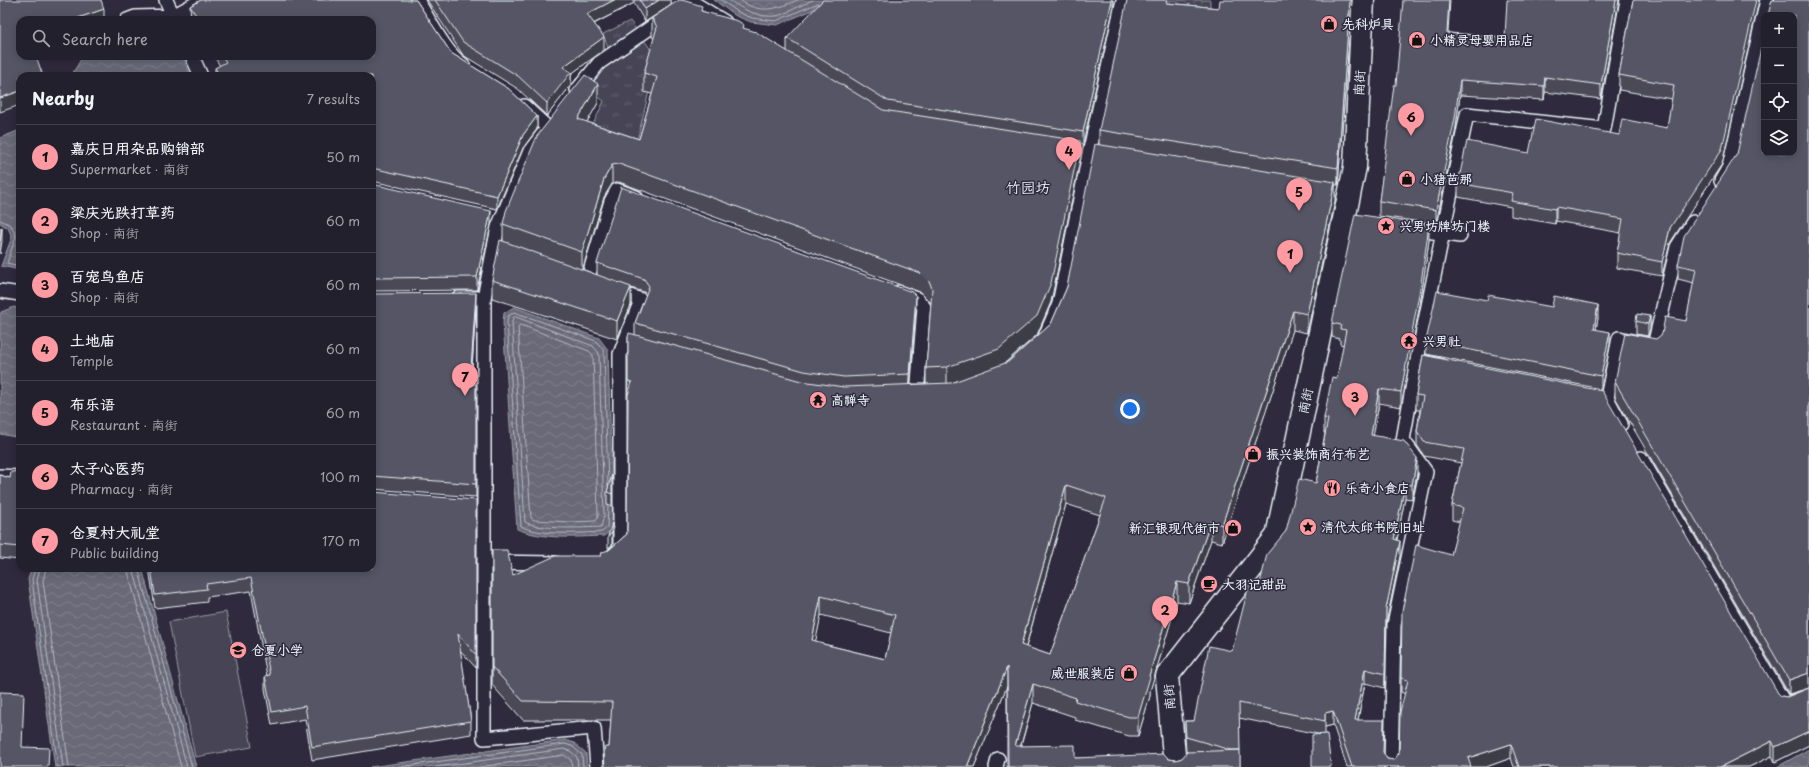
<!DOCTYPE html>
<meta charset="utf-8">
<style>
:root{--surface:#23202e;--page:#2b2836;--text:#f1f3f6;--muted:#a3a3aa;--line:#403e4a;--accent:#ff9aa2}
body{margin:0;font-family:"Playpen Sans","LXGW WenKai TC",sans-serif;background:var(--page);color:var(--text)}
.controls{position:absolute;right:12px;top:12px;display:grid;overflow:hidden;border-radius:8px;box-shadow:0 2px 10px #0003}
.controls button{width:36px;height:36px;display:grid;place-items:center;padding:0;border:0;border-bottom:1px solid var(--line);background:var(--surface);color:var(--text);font:20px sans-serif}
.you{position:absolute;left:1130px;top:409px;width:14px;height:14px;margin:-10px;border:3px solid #fff;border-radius:50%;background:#1a73e8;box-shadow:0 0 0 6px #1a73e833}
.badge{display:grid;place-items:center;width:26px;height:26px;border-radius:50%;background:var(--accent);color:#111;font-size:13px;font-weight:700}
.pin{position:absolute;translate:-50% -33px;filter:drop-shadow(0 1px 2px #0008)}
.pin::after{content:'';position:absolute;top:21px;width:14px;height:12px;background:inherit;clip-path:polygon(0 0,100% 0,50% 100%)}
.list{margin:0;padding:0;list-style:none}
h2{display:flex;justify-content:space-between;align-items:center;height:52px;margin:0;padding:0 16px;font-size:17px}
h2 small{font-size:13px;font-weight:400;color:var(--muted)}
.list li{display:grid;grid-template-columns:26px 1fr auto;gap:12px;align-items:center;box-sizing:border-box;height:64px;padding:0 16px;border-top:1px solid var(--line)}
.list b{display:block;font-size:15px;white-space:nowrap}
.list p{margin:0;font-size:13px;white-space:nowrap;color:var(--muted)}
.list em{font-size:13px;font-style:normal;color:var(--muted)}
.icon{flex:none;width:22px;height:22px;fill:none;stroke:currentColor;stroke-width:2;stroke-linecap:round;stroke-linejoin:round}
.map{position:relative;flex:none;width:1809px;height:767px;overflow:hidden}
.search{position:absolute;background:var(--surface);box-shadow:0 2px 10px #0003;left:16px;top:16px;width:360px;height:44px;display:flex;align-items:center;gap:10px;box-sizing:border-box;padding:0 14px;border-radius:12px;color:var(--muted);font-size:15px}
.panel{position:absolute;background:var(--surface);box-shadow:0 2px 10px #0003;left:16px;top:72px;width:360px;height:500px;border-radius:12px}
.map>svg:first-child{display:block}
.grass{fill:url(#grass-dots);stroke:#979aa6}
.park{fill:url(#park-tufts);stroke:#979aa6}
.pitch{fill:#464455;stroke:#979aa6}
.water{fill:url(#water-waves);stroke:#9c9fab}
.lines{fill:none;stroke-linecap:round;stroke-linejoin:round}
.shore{stroke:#b5bbc5;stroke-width:1}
.lane-casing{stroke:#e8f1f8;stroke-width:16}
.street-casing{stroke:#e8f1f8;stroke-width:25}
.lane{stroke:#2f2a3d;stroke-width:13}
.street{stroke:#2f2a3d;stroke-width:22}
.wall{fill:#4b4957;stroke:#e8f1f8;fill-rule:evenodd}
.shaded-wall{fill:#3d3c47;stroke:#e8f1f8}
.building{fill:#575565;stroke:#e8f1f8;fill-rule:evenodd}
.labels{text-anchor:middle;stroke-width:3;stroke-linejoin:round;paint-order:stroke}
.poi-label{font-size:13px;font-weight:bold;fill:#e8f1f8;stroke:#2f2a3d;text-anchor:start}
.street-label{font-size:13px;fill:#e8f1f8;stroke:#2f2a3d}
.quarter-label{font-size:15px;fill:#e8f1f8;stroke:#2f2a3d}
</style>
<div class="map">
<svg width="1809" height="767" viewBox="0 0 1809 767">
<defs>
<pattern id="grass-dots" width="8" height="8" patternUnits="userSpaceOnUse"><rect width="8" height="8" fill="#464455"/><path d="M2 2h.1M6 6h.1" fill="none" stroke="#615f6e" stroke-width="1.8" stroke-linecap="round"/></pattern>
<pattern id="park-tufts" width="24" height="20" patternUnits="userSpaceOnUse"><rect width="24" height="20" fill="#464455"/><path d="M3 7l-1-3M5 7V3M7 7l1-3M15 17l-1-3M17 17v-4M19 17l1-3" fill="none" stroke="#615f6e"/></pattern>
<pattern id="water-waves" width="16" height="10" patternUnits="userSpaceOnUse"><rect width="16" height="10" fill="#696978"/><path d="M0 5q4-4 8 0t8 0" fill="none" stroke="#7e7f8c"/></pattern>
</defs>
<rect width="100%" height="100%" fill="#2f2a3d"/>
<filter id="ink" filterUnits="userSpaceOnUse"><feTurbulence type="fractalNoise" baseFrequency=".025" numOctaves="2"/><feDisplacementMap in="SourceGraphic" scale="8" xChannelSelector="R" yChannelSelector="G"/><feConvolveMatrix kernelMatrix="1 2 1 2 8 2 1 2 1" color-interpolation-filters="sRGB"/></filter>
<g filter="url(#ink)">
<path class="grass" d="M1151 0H1210V13Z"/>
<path class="park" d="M630 21 657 58 636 145 590 131 604 101 575 80 609 50 603 34Z"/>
<path class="pitch" d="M226 612 252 747 195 757 169 622Z"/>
<path class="water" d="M714 0H828L822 6 777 25 751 22 736 16Z
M83 56H182L191 76H71Z
M20 130V270L1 266 12 237 8 228 0 223V138Z
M14 307 20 309V438L0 434V317L1 312Z
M514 307 599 338 608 350 613 517 610 531 604 536C575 537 544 540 517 529L503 322 504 313Z
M32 568H142L196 767H55L28 579Z
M565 740 574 743 586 753 587 767H370Z
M1809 749V767H1777Z"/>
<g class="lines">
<path class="shore" d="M721 0 738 12 752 18 776 21 818 3
M729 0C742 9 759 18 776 16 786 14 803 4 813 0
M740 0C760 15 777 9 798 0
M0 220 11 225 16 236 7 263 20 266
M516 317 593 346 599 353 604 516 601 527C584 528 538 530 525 522L512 322 513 318Z
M521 325 589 351 593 355 598 516 596 521 570 522 534 520 531 518 518 327Z
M608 486 604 351 596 341 514 312 508 316 507 322 521 526C538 536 581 533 602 532L607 528 608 506
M35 568 32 580 58 767
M40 568 37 580 63 767
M46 568 43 581 69 767
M127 568 181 767
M133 568 187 767
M138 568 192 767
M399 767 565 744 572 746 582 755 583 767
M436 767 564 749 570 751 577 757 578 767
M479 767 564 755 571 760 572 767"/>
<defs>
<path id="lane" d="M166 0 175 20
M417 0C429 19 445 53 463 65
M689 0 725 22
M127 20 135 17 173 16 202 0
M192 56 201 76
M577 90 599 63 666 17
M524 106 548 128
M1721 181 1729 167 1767 0
M1413 229 1460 236
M494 248 515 255
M587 281 611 201 617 190 636 197
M0 291 20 294
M899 292 917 299 924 307 917 395
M458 298H484V738L594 728 597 767
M484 298 498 227 530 151 543 134
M1043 341 1059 304 1089 154 1123 0
M1439 365 1417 360 1467 114 1604 129 1627 0
M1621 424 1607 398 1619 338 1654 346 1677 247 1693 222
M1641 458 1785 704 1809 695
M0 476 20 477
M614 554 620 549V354L641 300 615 291
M492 562 556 563
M996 767 998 759
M1391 767 1394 625 1426 472 1403 440 1417 360"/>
<path id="street" d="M1175 767 1167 676 1277 536 1355 167 1363 0"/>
</defs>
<use href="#lane" class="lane-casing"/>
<use href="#street" class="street-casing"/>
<use href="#lane" class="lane"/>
<use href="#street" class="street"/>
</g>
<path class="wall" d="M201 0H416L451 53 509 89 537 116V129L523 148 497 209 372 181V76H215V68L220 66 214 56H372V20H191L190 6Z
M427 0H671V5L645 22 634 3 594 24 604 50 571 74V85L547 116 518 89 463 55Z
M1113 0V10L1083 144H1080V160L1051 302 1037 335 1004 364 1008 362 1051 324 1067 287 1099 144V130L1167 3 1219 8 1352 0 1338 185H1335V201L1307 333 1293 330 1222 543 1211 540 1189 603 1177 601 1150 691V696L1138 736H1129L1075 720V717L1033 703 1021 746 1075 758 1169 759 1176 760 1182 758 1188 752H1186L1185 736V721H1194L1232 651 1260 583 1286 531 1316 483 1325 433H1324V418L1337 378 1344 345 1340 344V339L1332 337V323L1429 240 1421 298 1401 407 1379 403 1373 435 1417 473 1412 499 1405 498 1397 540 1400 556 1386 624 1385 688 1365 683 1358 720 1383 753 1387 759 1394 760 1399 753 1405 694 1401 692V678L1451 555 1460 522 1452 520V505L1461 463 1424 456 1417 445V431L1420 410H1416V395L1423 355 1781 696 1787 697 1809 688V745L1775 762 1772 756 1749 767H1514L1511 758 1486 767H1347L1333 725 1325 727V734L1323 735 1239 718 1240 767H1007V686L974 767H604V752L609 747 611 720H523L492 685V550L513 575 601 556 609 550 627 534 628 337 635 335V323L646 295 644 292 631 288V305L617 339 492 298V280L503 241V224L598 103 587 122 639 139 652 94 644 92V73L654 39 652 37V18L702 11 744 29 787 51V38ZM619 182 920 292 930 302 931 304 926 368V384H910L916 310 597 263V275L582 269 604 197 612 184ZM1066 504 1100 515 1050 655 1026 647ZM821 615 891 633 885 659 823 644 815 641Z
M1619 0 1601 99 1545 92 1544 100 1460 95 1455 133 1436 224 1379 216V201L1396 85 1448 33 1505 37Z
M1633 0 1722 164 1670 243 1662 276 1617 268V253L1621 233 1556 221 1555 224 1511 216V207L1458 197V183L1529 153 1619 135 1667 128 1672 99 1619 90V75Z
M1809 0V688L1789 694 1615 397V382L1656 339 1686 321 1694 283 1678 279V265L1737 154Z
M372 184 491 224 477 290 372 291Z
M372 294 476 306 471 384H476V497L372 489Z
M1487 300 1598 318 1596 329 1610 344 1601 389 1426 354V341Z
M1650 316V329L1648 336 1636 334V321Z
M20 471V560L0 558V475L10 478Z
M612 475V506L607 505V492Z
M476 500V668L460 650 471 721V734L312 760 305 719 272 725 265 689V676H267L251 591 207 597V602L155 608 149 568H372Z"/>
<path class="shaded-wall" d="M614 0H634V3L587 27V14Z
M659 0H671V5L645 22V9Z
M1112 0H1113V10L1083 144V132Z
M1350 0H1352L1338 185V168Z
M1449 0H1450L1447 48V33Z
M1616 0H1619L1601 99V85Z
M1756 0H1759L1722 164 1670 243 1662 276V262L1670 228Z
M104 9V20H72Z
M604 37V50L571 74V85L547 116V103L563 67Z
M1545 77V92L1544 100V86Z
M1460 80V95L1455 133 1436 224V210Z
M598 84V103L578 138V119Z
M20 91V105L0 112V98Z
M537 116V129L523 148 497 209V196L523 135Z
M1080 141V160L1051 302 1037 335 999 368 947 386V367Z
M612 165V184L604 197 582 271V252L604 179Z
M1335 182V201L1307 333V314Z
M1556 207V221L1555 224V209Z
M491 211V224L477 290V277Z
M1429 225V240L1421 298 1401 407V392Z
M2 228V241L0 254V241Z
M631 287V305L617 339V321Z
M476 293V306L470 397V384Z
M916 296V310L910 388V374Z
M1598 305V318L1594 341V329Z
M1293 311V330L1222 543V525Z
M1650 316V329L1648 336V324Z
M1610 332V344L1601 389V376Z
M1379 389V403L1371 449V435Z
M1417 458V473L1412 499V485Z
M372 476H373V489H372Z
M1405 484V498L1394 554V539Z
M1066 485V504L1021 664V645Z
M1211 521V540L1189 603V584Z
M612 533V545L608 548V536Z
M1400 541V556L1386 624 1385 688 1386 609Z
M1177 582V601L1150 691V696L1138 736V717L1149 676Z
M821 596V615L812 659V640Z
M1007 667V686L974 767H967Z
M1365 669V683L1355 735V720Z
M1809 673V688L1789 694V680Z
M1033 684V703L1015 765V746Z
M1333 711V725L1325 727V713Z
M1809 731V745L1775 762V747Z
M1772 741V756L1749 767H1720Z
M1511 744V758L1486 767H1468V758Z"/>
<path class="building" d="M0 0H101L104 9 72 20H20V56H36L43 76H20V91L0 98Z
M201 0H416L451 53 509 89 537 116 523 135 497 196 372 168V76H220L215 68 226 62 222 56H372V20H199L190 6Z
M435 0H614L587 14 604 37 563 67 571 72 547 103 518 76 463 42Z
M640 0H659L645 9Z
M679 0H682L702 6 701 11 738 21 744 25 743 28 756 32 883 110 1080 141 1051 283 1037 316 999 349 947 367 926 368 932 289 930 283 920 273 619 164 612 165 604 179 582 252 503 224 506 211 537 136 585 75 598 84 578 119 639 139 657 77 644 73 657 27 652 18Z
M823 0H1112L1083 132 888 101 787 38Z
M1127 0H1167L1166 3 1219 8 1220 0H1350L1338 168 1099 130Z
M1403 0H1449L1447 33 1505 37 1507 0H1616L1601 85 1545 77 1544 86 1460 80 1455 118 1436 210 1379 201 1394 85H1396Z
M1633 0H1756L1722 149 1670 228 1662 262 1617 253 1623 219 1556 207 1555 209 1511 201 1513 193 1458 183 1467 141 1529 153 1536 119 1619 135 1622 119 1667 128 1674 85 1619 75Z
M1772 0H1809V673L1789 680 1615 382 1625 333 1656 339 1662 334 1665 317 1686 321 1696 269 1678 265 1684 236 1737 154 1764 35V153H1794V15H1768Z
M1095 144 1335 182 1307 314 1293 311 1222 525 1211 521 1189 584 1177 582 1149 676 1150 677 1138 717H1129L1075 701 1076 698 1033 684 1015 746 1075 745V758L1164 754 1169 759 1176 760 1182 758 1187 752 1240 750V767H1008L1007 667 967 767H605L604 752 605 747H609L612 702 523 701 492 667V550H507L513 575 555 556H601L602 552 609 550 627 534 628 395 632 382 628 381V337L629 333 801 381 844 387 951 383 1008 362 1051 324 1067 287ZM1066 485 1106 498 1050 655 1021 645ZM821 596 895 615 885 659 823 644V643L812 640Z
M372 184 491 211 477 277 372 278Z
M621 187 912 292 916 296 910 374 844 377 804 371 635 323 649 286 644 279 597 263Z
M1355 214 1429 225 1421 283 1401 392 1379 389 1371 435 1404 441 1417 458 1412 485 1405 484 1394 539 1400 541 1386 609 1385 674 1365 669 1355 720H1384L1383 752 1387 759 1394 760 1399 753 1400 712 1408 680 1401 678 1402 611 1416 545 1451 555 1463 508 1452 505 1464 449 1424 442 1417 431 1423 396 1416 395 1423 355 1602 391 1778 693 1781 696 1787 697 1809 688V731L1775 747 1772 741 1720 767H1519L1511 744 1468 758 1471 767H1352L1333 711 1325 713V721L1239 703 1240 750H1231L1186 737 1185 721H1194L1209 646 1232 651 1250 581 1260 583 1267 554 1286 531 1299 479 1316 483 1328 419 1324 418 1332 377 1337 378 1346 330 1340 329 1341 325 1332 323Z
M0 228H2L0 241Z
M500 240 631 287 617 321 492 280Z
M1437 291 1487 300 1488 295 1552 307 1554 296 1598 305 1594 329 1610 332 1601 376 1426 341Z
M476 293 470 384H476V484L372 476V294Z
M1637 314 1650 316 1648 324 1636 321Z
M20 471V547L0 545V475L10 478 11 472Z
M612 475V494L607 492Z
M372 492 476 500V655L458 634 471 721 312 747 305 706 272 712 265 676 270 675 251 578 206 584 207 589 155 595 151 568H372Z
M612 523V533L608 536Z
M0 692 24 693 22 747 49 748 48 767H0Z
M1327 734 1331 767H1312V735Z"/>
</g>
<defs>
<symbol id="shop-disc" viewBox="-11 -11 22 22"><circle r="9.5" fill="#ff9aa2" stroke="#2f2a3d"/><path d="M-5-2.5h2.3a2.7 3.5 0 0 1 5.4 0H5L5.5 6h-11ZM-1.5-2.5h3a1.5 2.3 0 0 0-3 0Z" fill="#111"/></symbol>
<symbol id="sight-disc" viewBox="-11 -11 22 22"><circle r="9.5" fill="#ff9aa2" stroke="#2f2a3d"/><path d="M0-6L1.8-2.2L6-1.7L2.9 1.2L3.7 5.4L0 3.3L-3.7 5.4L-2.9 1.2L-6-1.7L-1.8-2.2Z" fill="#111"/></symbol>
<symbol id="temple-disc" viewBox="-11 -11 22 22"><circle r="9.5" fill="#ff9aa2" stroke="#2f2a3d"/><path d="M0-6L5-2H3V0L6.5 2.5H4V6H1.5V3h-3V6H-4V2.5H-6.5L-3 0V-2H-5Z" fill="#111"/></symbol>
<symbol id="restaurant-disc" viewBox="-11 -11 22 22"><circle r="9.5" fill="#ff9aa2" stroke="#2f2a3d"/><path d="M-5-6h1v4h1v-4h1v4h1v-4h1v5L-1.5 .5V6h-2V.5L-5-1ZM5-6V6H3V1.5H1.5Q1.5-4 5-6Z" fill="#111"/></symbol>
<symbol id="cafe-disc" viewBox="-11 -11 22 22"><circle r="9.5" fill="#ff9aa2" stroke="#2f2a3d"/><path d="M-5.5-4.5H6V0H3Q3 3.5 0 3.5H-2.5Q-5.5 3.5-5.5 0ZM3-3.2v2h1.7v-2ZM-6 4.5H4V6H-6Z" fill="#111"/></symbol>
<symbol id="school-disc" viewBox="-11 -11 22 22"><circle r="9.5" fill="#ff9aa2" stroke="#2f2a3d"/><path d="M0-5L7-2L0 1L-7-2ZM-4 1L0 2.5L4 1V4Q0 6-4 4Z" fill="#111"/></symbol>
</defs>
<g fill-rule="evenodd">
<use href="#shop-disc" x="1319" y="14" width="20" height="20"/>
<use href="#shop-disc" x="1407" y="30" width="20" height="20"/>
<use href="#shop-disc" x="1397" y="169" width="20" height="20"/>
<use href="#sight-disc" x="1376" y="216" width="20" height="20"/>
<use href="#temple-disc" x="1399" y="331" width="20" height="20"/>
<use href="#temple-disc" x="808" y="390" width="20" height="20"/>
<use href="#shop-disc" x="1243" y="444" width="20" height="20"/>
<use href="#restaurant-disc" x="1322" y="478" width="20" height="20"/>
<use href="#sight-disc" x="1298" y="517" width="20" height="20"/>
<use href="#shop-disc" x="1223" y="518" width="20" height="20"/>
<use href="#cafe-disc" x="1199" y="574" width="20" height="20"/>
<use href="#school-disc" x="228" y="640" width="20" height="20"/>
<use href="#shop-disc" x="1119" y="663" width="20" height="20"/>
</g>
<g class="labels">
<g class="poi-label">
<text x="1342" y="29">先科炉具</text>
<text x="1430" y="45">小精灵母婴用品店</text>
<text x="1420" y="184">小猪芭那</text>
<text x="1399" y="231">兴男坊牌坊门楼</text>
<text x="1422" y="346">兴男社</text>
<text x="831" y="405">高禅寺</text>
<text x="1266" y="459">振兴装饰商行布艺</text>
<text x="1345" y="493">乐奇小食店</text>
<text x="1321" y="532">清代太邱书院旧址</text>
<text x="1220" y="533" text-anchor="end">新汇银现代街市</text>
<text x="1222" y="589">大羽记甜品</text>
<text x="251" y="655">仓夏小学</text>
<text x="1116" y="678" text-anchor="end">威世服装店</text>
</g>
<g class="street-label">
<text transform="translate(1359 83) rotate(-87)" y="5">南街</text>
<text transform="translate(1305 401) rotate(-78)" y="5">南街</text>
<text transform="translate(1169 697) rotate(-95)" y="5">南街</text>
</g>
<g class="quarter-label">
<text x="1028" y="193">竹园坊</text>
</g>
</g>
</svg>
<div class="controls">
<button>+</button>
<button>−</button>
<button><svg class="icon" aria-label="locate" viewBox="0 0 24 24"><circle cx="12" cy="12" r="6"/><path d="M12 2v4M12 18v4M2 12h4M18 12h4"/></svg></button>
<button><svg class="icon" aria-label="layers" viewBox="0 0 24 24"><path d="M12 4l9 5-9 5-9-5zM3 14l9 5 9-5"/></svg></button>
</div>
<div class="you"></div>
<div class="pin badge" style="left:1290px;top:273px">1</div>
<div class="pin badge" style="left:1165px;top:629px">2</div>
<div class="pin badge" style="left:1355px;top:416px">3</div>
<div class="pin badge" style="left:1069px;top:170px">4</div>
<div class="pin badge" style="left:1299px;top:211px">5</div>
<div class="pin badge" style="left:1411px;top:136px">6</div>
<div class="pin badge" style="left:465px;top:396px">7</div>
<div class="search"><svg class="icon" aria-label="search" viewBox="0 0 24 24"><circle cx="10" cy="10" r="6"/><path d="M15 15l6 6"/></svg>Search here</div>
<section class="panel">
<h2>Nearby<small>7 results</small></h2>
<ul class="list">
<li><span class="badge">1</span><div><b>嘉庆日用杂品购销部</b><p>Supermarket · 南街</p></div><em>50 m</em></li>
<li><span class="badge">2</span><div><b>梁庆光跌打草药</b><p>Shop · 南街</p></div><em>60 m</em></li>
<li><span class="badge">3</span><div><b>百宠鸟鱼店</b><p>Shop · 南街</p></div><em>60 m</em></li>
<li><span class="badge">4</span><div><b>土地庙</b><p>Temple</p></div><em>60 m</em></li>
<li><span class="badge">5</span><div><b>布乐语</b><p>Restaurant · 南街</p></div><em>60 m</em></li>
<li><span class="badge">6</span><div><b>太子心医药</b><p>Pharmacy · 南街</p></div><em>100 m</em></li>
<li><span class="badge">7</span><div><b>仓夏村大礼堂</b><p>Public building</p></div><em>170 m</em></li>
</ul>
</section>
</div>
